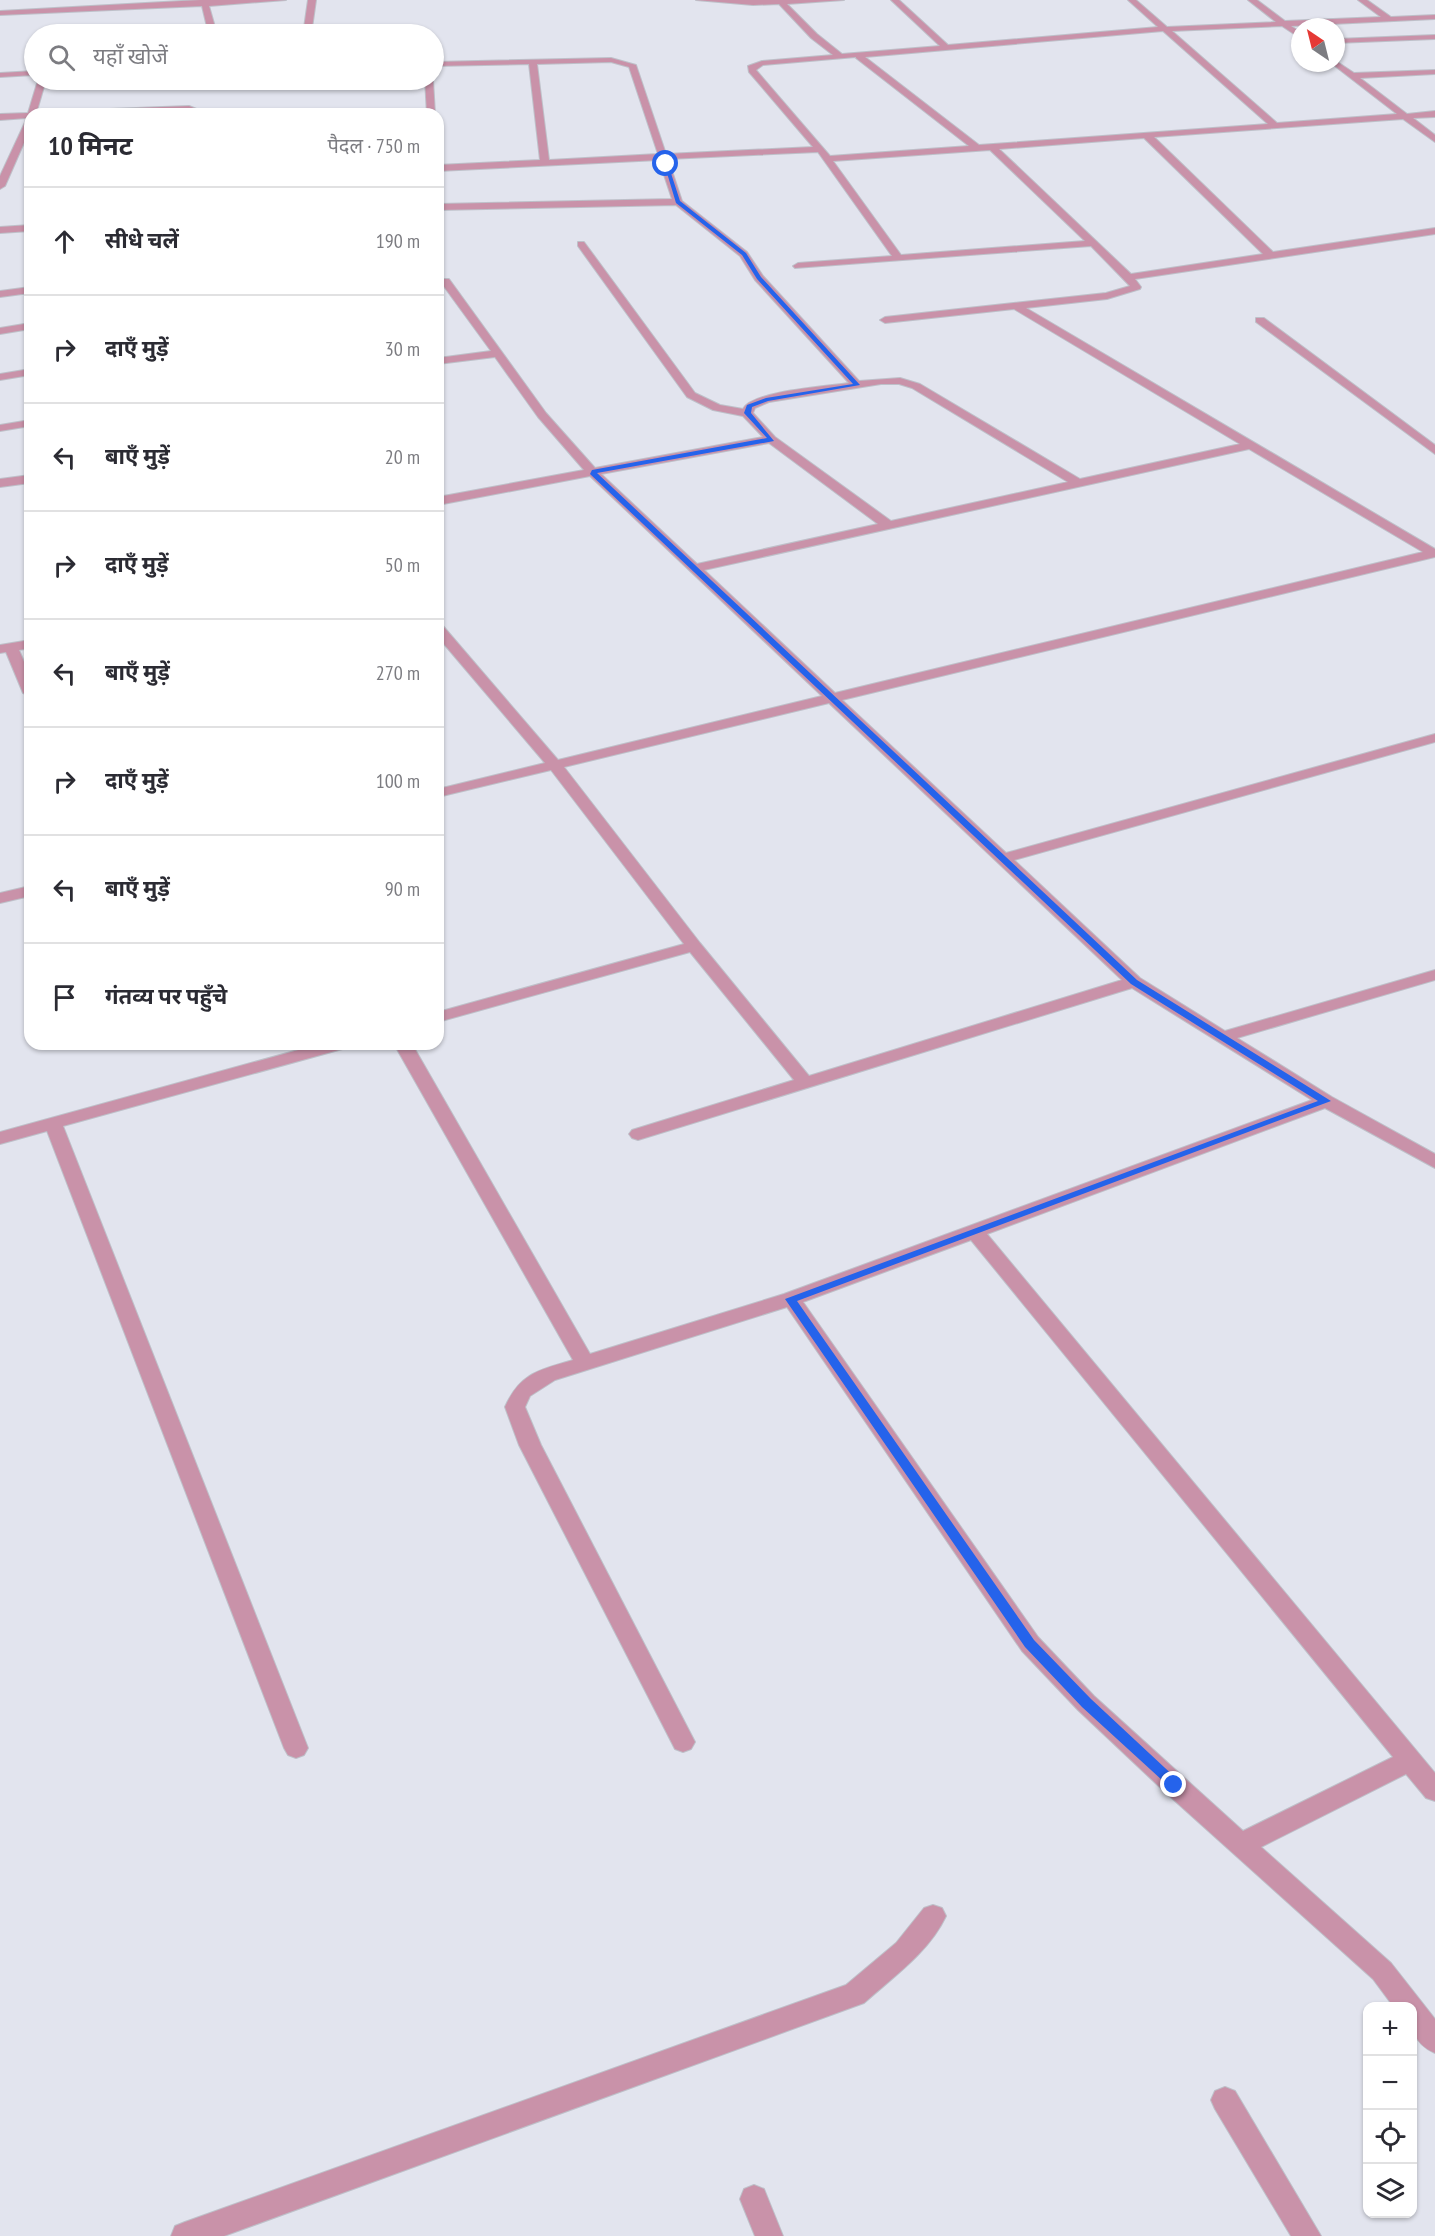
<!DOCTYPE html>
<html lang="hi">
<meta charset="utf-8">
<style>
:root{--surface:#fff;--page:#f2f2f3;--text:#2b2b33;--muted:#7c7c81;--line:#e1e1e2}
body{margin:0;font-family:"PT Sans Narrow","Noto Sans Devanagari",sans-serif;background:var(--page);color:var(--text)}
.controls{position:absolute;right:18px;bottom:18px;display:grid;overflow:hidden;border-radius:12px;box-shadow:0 2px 4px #0004}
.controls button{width:54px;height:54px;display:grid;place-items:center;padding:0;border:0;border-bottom:2px solid var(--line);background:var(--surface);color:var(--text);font:30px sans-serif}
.compass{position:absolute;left:1291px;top:18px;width:54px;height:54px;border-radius:50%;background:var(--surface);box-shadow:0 2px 4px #0004;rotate:325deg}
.stop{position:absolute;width:18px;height:18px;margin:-14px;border:4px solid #2563eb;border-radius:50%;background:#fff}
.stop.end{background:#2563eb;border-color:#fff;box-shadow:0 2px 6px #0008}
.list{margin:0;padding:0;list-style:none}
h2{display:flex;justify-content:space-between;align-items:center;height:78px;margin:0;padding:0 24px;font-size:26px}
h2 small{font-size:20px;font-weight:400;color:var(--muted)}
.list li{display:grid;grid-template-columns:39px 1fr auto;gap:18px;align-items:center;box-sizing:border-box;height:108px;padding:0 24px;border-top:2px solid var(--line)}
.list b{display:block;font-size:22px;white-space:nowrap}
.list em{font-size:20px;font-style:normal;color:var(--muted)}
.icon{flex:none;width:33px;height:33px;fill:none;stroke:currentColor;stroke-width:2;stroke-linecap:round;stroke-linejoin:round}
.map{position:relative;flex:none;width:1435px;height:2236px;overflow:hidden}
.search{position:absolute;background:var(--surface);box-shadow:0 2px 4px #0004;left:24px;top:24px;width:420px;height:66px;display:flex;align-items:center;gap:15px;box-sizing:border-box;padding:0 21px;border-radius:33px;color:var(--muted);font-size:22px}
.panel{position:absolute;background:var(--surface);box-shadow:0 2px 4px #0004;left:24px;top:108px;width:420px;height:942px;border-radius:18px}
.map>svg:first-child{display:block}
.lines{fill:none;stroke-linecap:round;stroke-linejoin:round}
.minor-casing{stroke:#bec0c9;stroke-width:2}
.minor{fill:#c992a9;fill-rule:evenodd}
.route{fill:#2563eb}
</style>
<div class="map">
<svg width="1435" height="2236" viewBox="0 0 1435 2236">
<rect width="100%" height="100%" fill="#e2e4ee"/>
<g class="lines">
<defs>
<path id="minor" d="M200 0H286L209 6 215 27 211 29 207 27 202 6 0 15V11Z
M308 0H316L312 28 308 30 304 28Z
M696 0H844L787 4 817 34 842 54 940 46 891 0H899L948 45 1158 27 1128 0H1136L1167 27 1276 22 1248 0H1257L1285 21 1381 17 1358 0H1367L1391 17 1435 15V19L1291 26 1300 32V38L1282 26 1172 31 1277 123 1397 114 1331 63 1336 61 1354 73 1435 70V74L1360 78 1407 114 1435 111V117L1413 118 1435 135V142L1403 119 1154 137 1273 252 1435 228V234L1135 279 1141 287 1140 289 1107 299 1026 308 1435 549V557L842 700 1006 853 1435 734V742L1014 860 1140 978 1225 1031 1435 970V980L1237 1038 1332 1097 1435 1154V1168L1325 1108 987 1234 1435 1773V1801L1426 1798 1406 1774 1261 1847 1391 1963 1435 2019V2053C1412 2043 1412 2028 1412 2006H1393L1373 1979 1165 1792 1078 1710 1022 1651 787 1307 555 1380 530 1396 525 1407 541 1445 695 1742 691 1749 683 1752 675 1749 519 1445 505 1407C520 1373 539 1370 573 1360L394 1044H412L590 1354 784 1294 1312 1100 1132 988 638 1140 632 1138 629 1134 632 1130 794 1080 690 952 438 1022V1012L684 944 551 770 438 797V789L545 763 438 637V625L443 626 558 760 822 696 590 476 438 505V497L584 470 538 417 495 357 438 364V358L491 351 440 281 441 279H449L546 413 595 468 763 437 743 416 713 410 687 397 578 246V242H584L695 393 720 405 743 409C752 391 828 386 849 383L755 280 740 256 676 205 438 210V204L672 199 659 160 438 171V165L540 160 529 64 434 66V62L611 58 636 65 666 154 813 147 749 72 748 66 762 61 833 55 811 38 779 4 753 5ZM1163 31 1268 124 979 145 865 57ZM856 57V58L969 146 830 156 756 70 763 65ZM611 62 629 67 658 154 549 160 537 64ZM1144 138 1263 254 1131 274 999 149ZM990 150 1085 241 901 255 833 161ZM818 152 892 256 798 263 793 266 795 268 1091 246 1130 286 1106 293 885 317 880 320 885 323 1014 309 1240 444 1080 479 920 384 900 378 859 381 763 276 747 252 682 201 668 159ZM881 384H899L912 388 1068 482 891 521 775 437 753 413 755 408 769 402ZM769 443 878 524 697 564 601 474ZM1249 449 1423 552 835 693 704 570ZM829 703 1122 980 809 1076 700 943 564 767ZM971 1240 1393 1757 1243 1831 1094 1696 1038 1637 803 1302Z
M1435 35V39L1336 43V39Z
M34 71V75L0 77V73Z
M38 80H46L36 114H30V129L5 186 0 189V176L27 118 0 120V114L28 113Z
M425 80H433L435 114H427Z
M189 106 209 114 188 112 53 114 57 111Z
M30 225V231L0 233V227Z
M30 287V293L0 297V291Z
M1256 318H1264L1435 445V454L1256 322Z
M30 323V329L0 334V328Z
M30 369V375L0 380V374Z
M30 420V426L0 431V425Z
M30 475V483L0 487V479Z
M30 640V648L19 650 30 676V697L23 693 6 652 0 653V645Z
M30 886V896L0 903V893Z
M320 1044H349L346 1048 63 1126 308 1748 304 1755 296 1758 288 1755 284 1748 47 1131 0 1144V1132Z
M933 1905 942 1908 946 1916C929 1952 893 1977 864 2003L224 2236H171L175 2226 185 2222 846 1985 896 1943 924 1908Z
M1225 2087 1235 2091 1321 2236H1291L1215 2109 1211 2100 1215 2091Z
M754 2185 764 2189 783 2236H755L740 2199 744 2189Z"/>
</defs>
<use href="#minor" class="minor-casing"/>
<use href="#minor" class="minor"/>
</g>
<path class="route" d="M664 163 668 164 680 201 746 253 761 277 860 385 768 401 752 407 751 413 774 441 597 473 1137 980 1331 1101 797 1301 1034 1640 1091 1699 1179 1781V1789L1174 1791 1082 1707 1025 1647 785 1299 1318 1101 1131 984 590 474 592 470 767 438 744 413 747 405 766 398 853 384 757 279 742 255 676 203Z"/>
</svg>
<div class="controls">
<button>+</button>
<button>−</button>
<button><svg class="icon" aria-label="locate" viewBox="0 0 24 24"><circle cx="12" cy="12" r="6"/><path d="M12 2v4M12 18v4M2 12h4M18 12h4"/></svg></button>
<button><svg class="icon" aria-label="layers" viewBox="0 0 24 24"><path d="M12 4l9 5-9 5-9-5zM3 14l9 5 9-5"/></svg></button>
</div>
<svg class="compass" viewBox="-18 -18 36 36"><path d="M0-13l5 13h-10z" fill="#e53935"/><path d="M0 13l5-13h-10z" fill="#7c7c81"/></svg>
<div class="stop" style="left:666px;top:164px"></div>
<div class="stop end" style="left:1174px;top:1785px"></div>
<div class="search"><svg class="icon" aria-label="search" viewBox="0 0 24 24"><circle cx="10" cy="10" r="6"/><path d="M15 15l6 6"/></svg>यहाँ खोजें</div>
<section class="panel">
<h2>10 मिनट<small>पैदल · 750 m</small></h2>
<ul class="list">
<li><svg class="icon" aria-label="ahead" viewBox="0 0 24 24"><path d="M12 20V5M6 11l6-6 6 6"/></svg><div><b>सीधे चलें</b></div><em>190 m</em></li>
<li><svg class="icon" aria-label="right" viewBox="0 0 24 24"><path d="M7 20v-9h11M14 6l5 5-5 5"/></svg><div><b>दाएँ मुड़ें</b></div><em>30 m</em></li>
<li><svg class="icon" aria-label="left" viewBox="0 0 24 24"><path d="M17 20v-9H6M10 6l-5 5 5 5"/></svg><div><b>बाएँ मुड़ें</b></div><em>20 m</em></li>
<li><svg class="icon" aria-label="right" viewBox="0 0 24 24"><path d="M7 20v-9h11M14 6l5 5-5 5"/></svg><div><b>दाएँ मुड़ें</b></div><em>50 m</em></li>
<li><svg class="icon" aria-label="left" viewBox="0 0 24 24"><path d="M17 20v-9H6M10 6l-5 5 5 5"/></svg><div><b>बाएँ मुड़ें</b></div><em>270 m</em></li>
<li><svg class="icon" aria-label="right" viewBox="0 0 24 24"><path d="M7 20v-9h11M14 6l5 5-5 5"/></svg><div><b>दाएँ मुड़ें</b></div><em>100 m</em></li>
<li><svg class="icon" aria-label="left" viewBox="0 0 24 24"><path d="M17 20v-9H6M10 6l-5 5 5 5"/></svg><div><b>बाएँ मुड़ें</b></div><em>90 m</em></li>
<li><svg class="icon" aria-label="arrive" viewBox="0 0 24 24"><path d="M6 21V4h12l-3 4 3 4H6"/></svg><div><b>गंतव्य पर पहुँचे</b></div></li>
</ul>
</section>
</div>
